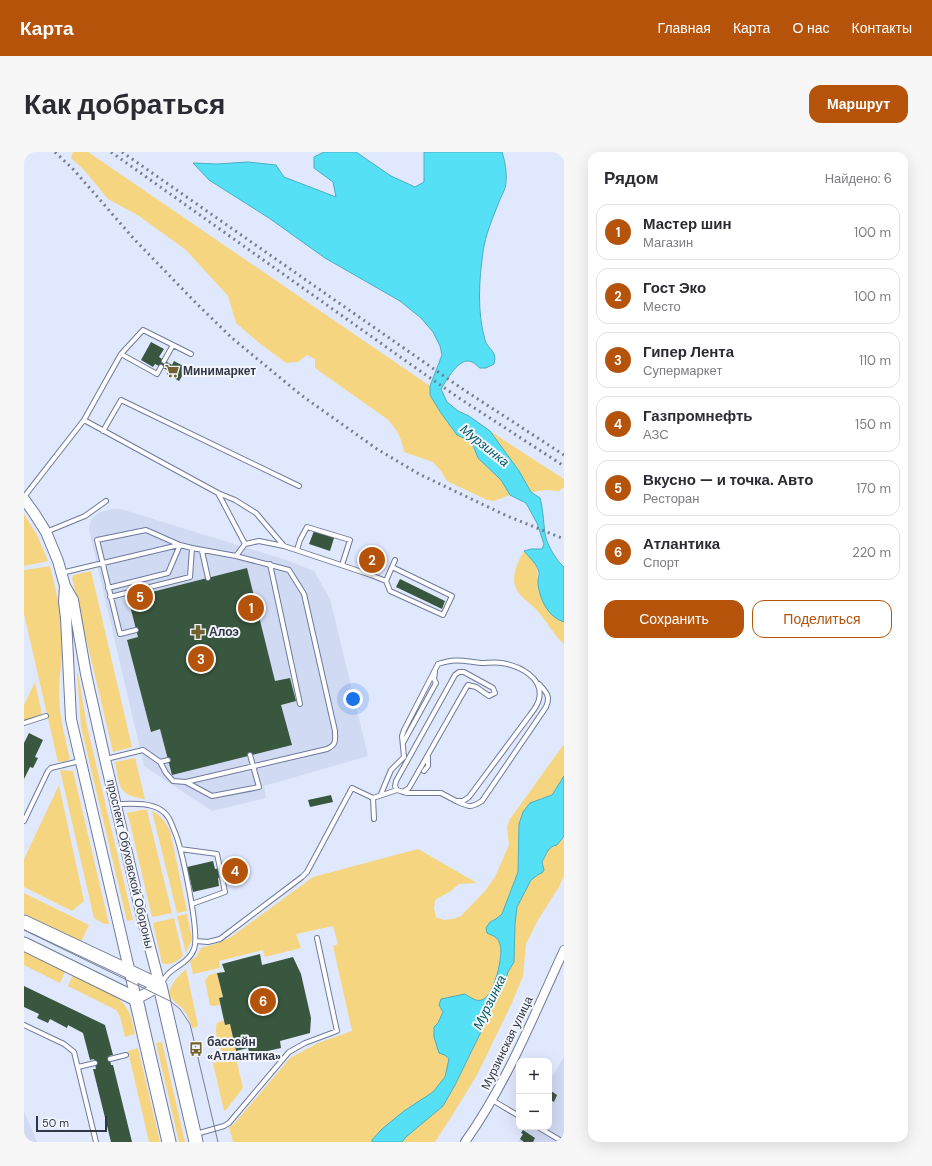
<!DOCTYPE html>
<html lang="ru">
<meta charset="utf-8">
<style>
:root{--surface:#fff;--page:#f7f7f7;--text:#2b2b33;--muted:#7c7c81;--line:#e1e1e2;--accent:#b45309}
body{margin:0;font-family:"DM Sans",sans-serif;background:var(--page);color:var(--text)}
.controls{position:absolute;right:12px;bottom:12px;display:grid;overflow:hidden;border-radius:8px;box-shadow:0 4px 16px #0002}
.controls button{width:36px;height:36px;display:grid;place-items:center;padding:0;border:0;border-bottom:1px solid var(--line);background:var(--surface);color:var(--text);font:20px sans-serif}
.scale{position:absolute;left:12px;bottom:10px;width:71px;box-sizing:border-box;padding-left:4px;border:2px solid #313645;border-top:0;font-size:11px;line-height:14px;white-space:nowrap;color:#313645;-webkit-text-stroke:3px #f3f6fd;paint-order:stroke}
.you{position:absolute;left:329px;top:547px;width:14px;height:14px;margin:-10px;border:3px solid #fff;border-radius:50%;background:#1a73e8;box-shadow:0 0 0 6px #1a73e833}
.badge{display:grid;place-items:center;width:26px;height:26px;border-radius:50%;background:var(--accent);color:#fff;font-size:13px;font-weight:700}
.pin{position:absolute;translate:-50% -50%;border:2px solid #fff;box-shadow:0 1px 4px #0006}
.list{margin:0;padding:0;list-style:none}
h2{display:flex;justify-content:space-between;align-items:center;height:52px;margin:0;padding:0 16px;font-size:17px}
h2 small{font-size:13px;font-weight:400;color:var(--muted)}
.list li{display:grid;grid-template-columns:26px 1fr auto;gap:12px;align-items:center;box-sizing:border-box;height:56px;margin:0 8px 8px;padding:0 8px;border:1px solid var(--line);border-radius:12px}
.list b{display:block;font-size:15px;white-space:nowrap}
.list p{margin:0;font-size:13px;white-space:nowrap;color:var(--muted)}
.list em{font-size:13px;font-style:normal;color:var(--muted)}
.actions{display:flex;gap:8px;padding:12px 16px}
.actions a{flex:1;padding:9px 0;border:1px solid var(--accent);border-radius:12px;text-align:center;font-size:14px;color:var(--accent)}
.actions .main{background:var(--accent);color:#fff}
.map{position:relative;flex:none;width:540px;height:990px;overflow:hidden;border-radius:12px}
header{display:flex;align-items:center;gap:24px;box-sizing:border-box;height:56px;padding:0 20px;background:var(--accent);color:#fff}
header strong{font-size:19px}
nav{display:flex;gap:22px;margin-inline-start:auto;font-size:14px}
.intro{display:flex;align-items:center;justify-content:space-between;box-sizing:border-box;height:96px;padding:0 24px}
h1{margin:0;font-size:28px}
.button{padding:10px 18px;border-radius:12px;background:var(--accent);color:#fff;font-size:14px;font-weight:700}
main{display:flex;gap:24px;padding:0 24px}
aside{flex:1;background:var(--surface);border-radius:12px;box-shadow:0 4px 16px #0002}
.map>svg:first-child{display:block}
.built{fill:#d1daf3}
.green{fill:#f5d57f}
.water{fill:#56e0f6;stroke:#4badc1}
.building{fill:#39563e}
.lines{fill:none;stroke-linecap:round;stroke-linejoin:round}
.service-casing{stroke:#6e7a9b;stroke-width:6}
.minor-casing{stroke:#6e7a9b;stroke-width:10}
.tertiary-casing{stroke:#6e7a9b;stroke-width:12}
.primary-casing{stroke:#6e7a9b;stroke-width:15}
.service{stroke:#fff;stroke-width:4}
.minor{stroke:#fff;stroke-width:8}
.tertiary{stroke:#fff;stroke-width:10}
.primary{stroke:#fff;stroke-width:13}
.tram{stroke:#787e90;stroke-width:1}
.rail{stroke:#787e90;stroke-width:3;stroke-dasharray:2 4;stroke-linecap:butt}
.labels{text-anchor:middle;stroke-width:4;stroke-linejoin:round;paint-order:stroke}
.poi-label{font-size:12px;font-weight:bold;fill:#313645;stroke:#f3f6fd;text-anchor:start}
.street-label{font-size:12px;fill:#313645;stroke:#f3f6fd}
.water-label{font-size:13px;font-style:italic;fill:#005762;stroke:#f3f6fd}
</style>
<header>
<strong>Карта</strong>
<nav><a>Главная</a><a>Карта</a><a>О нас</a><a>Контакты</a></nav>
</header>
<div class="intro"><h1>Как добраться</h1><a class="button">Маршрут</a></div>
<main>
<div class="map">
<svg width="540" height="990" viewBox="0 0 540 990">
<rect width="100%" height="100%" fill="#e0e8fe"/>
<path class="built" d="M87 357H97L262 408 290 419 306 447 344 604 240 634 242 646 188 659 120 614 65 378 66 370 70 364 77 360Z
M540 905V990H494L499 982 497 981 498 978 501 979 504 975H525V930Z
M0 959 13 990H0Z"/>
<path class="green" d="M49 0H64L406 234V243L417 261 433 283 444 288 449 293 454 306 477 328 486 343 470 349 463 348 423 329 417 319 409 310 380 300C377 285 374 279 363 267L291 216V207L283 203 274 210 262 211 234 190 212 171 204 144 162 98 115 64 84 47 61 19 47 6Z
M466 279 540 327V335L535 339 522 338 507 340 495 319Z
M0 362 13 383 24 409 0 414Z
M500 399C511 411 516 415 513 431L536 468 540 470V492C530 483 522 469 513 458 508 453 502 449 497 444 484 429 492 413 500 399Z
M26 414C31 435 37 457 39 480 40 500 35 520 35 541 35 564 41 585 46 607L42 609 34 610 0 462V418Z
M67 419 108 595 89 600 48 426 50 423Z
M53 521H54L63 574 109 768 103 769 57 575Z
M11 530 18 562 0 569V553Z
M540 592V624L528 643 516 647 499 660 495 672 494 720 478 762 472 767 466 770 465 782 471 783C474 789 478 793 478 800 477 811 469 844 458 848 452 850 446 845 441 842L418 858 419 860 414 872 410 875V885L421 903 425 907 421 925 409 940 380 959 358 977 348 988V990H209L205 975 210 972 266 906 294 891 328 879 309 794 314 792 309 774 272 782 277 796 241 805 239 798 195 809 196 816 169 822 166 809 172 805 177 796 191 792 207 785 289 725 394 697 453 731 435 732 427 739 411 748 410 756 412 765 420 768 429 767 437 764 461 739 471 725 485 693 483 675 486 667Z
M111 606 121 647C93 643 96 634 91 610Z
M36 618 49 619 85 772H80L70 766Z
M35 633 60 749 48 759 0 735V707Z
M117 658H123L148 761 128 765 106 671 103 661Z
M128 659C137 663 142 671 146 679L163 759 153 761Z
M540 684V723L535 735 514 768 502 792 499 824 488 851 453 923 426 967 411 990H378L382 985 419 954 431 933 480 833 484 820 490 811 491 772 493 755 507 728 520 718 518 711 525 697 539 687Z
M0 741 65 773 57 790 0 762Z
M163 762 168 787 162 801 153 764Z
M150 766 159 804C153 809 147 814 138 811L129 771Z
M0 799 41 820 36 831 0 813Z
M162 817 174 873 173 875 168 876C167 869 163 862 158 856 151 849 147 850 145 839L151 828Z
M193 821 199 845 195 846 196 853 189 854 186 853 181 828 185 823Z
M49 823C66 831 95 841 104 858 108 866 109 874 111 882L101 885 96 864 92 858 44 834Z
M200 868 201 873 206 872 212 899 200 901C194 897 190 878 193 871Z
M138 890 161 990H155L132 891Z
M114 896 136 990H125L104 899Z
M212 906 219 936 202 958 200 959 189 911Z"/>
<path class="water" d="M300 0H332L367 24 391 35 400 30V0H478C481 9 483 21 482 30 482 37 477 44 475 50 469 65 461 84 459 100 455 128 453 160 461 188 464 198 474 199 470 212L462 216H456C454 215 451 211 448 210 435 204 423 228 417 237L423 250 434 259 445 264 466 279 495 319 507 340 516 346C520 360 519 373 522 386 524 394 534 411 540 415V470C524 465 516 448 514 432 513 428 516 424 515 420 513 412 505 405 500 399L507 397H518L520 392 513 371 502 351 486 343 477 328 454 306 449 293 444 288 433 283 417 261 406 243V234L418 203 416 194 409 180 397 166 376 149 301 106 245 66 185 28 169 11 193 12 224 10 252 13 260 25 312 45 309 30 290 16V5Z
M540 624V684L533 693C524 694 522 703 518 710L520 718 518 721 515 722 507 728 493 755 491 772 490 810 484 820 480 833 431 933 419 954 382 985 378 990H348V988L358 977 380 959 409 940 421 925 425 907 421 903 415 901 410 885V875L414 871 419 860 415 853 417 847 441 842C446 845 452 850 458 848 470 844 480 803 476 792 473 784 469 784 463 781L462 776 466 770 472 767 478 762 494 720 495 672 499 660 506 651 528 643Z"/>
<path class="building" d="M127 190 140 197 135 205 148 213 150 209 163 216 155 229 143 222 145 219 131 212 129 215 117 208Z
M290 379 310 386 306 399 285 392Z
M340 395 362 403 356 421 334 413Z
M223 416 251 529 266 526 272 549 257 553 268 593 148 623 136 577 127 580 103 488 114 485 104 446Z
M376 427 421 449 418 457 372 435Z
M5 581 19 588 11 605 14 606 9 616 6 615 0 627V591Z
M307 643 309 650 286 655 284 648Z
M215 707 220 729 207 732 205 724 194 726 195 734 169 740 163 715 189 709 191 717 203 715 202 710Z
M236 802 238 813 269 805 277 822 287 866 286 881 256 889 257 896 226 903 224 896 212 899 206 872 201 873 195 846 199 845 193 821 201 820 198 812Z
M0 834 81 873 89 903 85 904 86 907 87 913H89L108 990H87L69 917H72L70 907 66 908 59 881 44 873 43 876 26 867 24 871 13 866 15 862 0 855Z
M527 939 533 943 530 950 525 947V943Z
M499 978 511 986 509 990H500L496 987 499 982 497 981Z"/>
<g class="lines">
<defs>
<path id="service" d="M97 202 133 222 137 215
M140 209 149 193
M60 268 194 341 211 348 232 361 260 394 347 423 362 429 366 439 419 463 428 444 368 415
M79 279 97 248 275 334
M194 341 221 392
M0 345 60 268 97 202 119 178 167 202
M22 380 61 364 82 349
M273 398 276 388 283 375 326 388 318 413
M178 399 184 426
M212 404 221 392 235 389 260 394
M246 412 276 552
M37 421 155 393
M362 429 371 408
M84 436 144 421 156 393
M86 445 166 425 168 396
M112 478 96 482 73 388 122 378 156 393 168 396 212 404 265 418 280 442 311 579C311 589 313 592 303 597L162 630
M0 571 22 564
M379 591 412 531 410 527 411 520
M82 607 119 598 136 610 142 621 149 629 162 630 188 644 235 635 226 603
M136 610 144 608
M400 619 404 614V605
M373 638 371 634 372 629 431 523 435 520H440L469 536 471 541 465 544 452 535 444 533 442 536 385 636 379 640
M349 646 350 667
M434 650C445 655 447 656 458 649L522 555C527 544 522 540 515 532
M92 652C106 652 125 650 137 658 144 662 147 670 150 678 158 696 176 781 170 797 166 809 152 814 144 822 141 825 139 829 137 832
M0 669 24 619 27 616 56 609
M156 697 193 702 201 740 168 752
M172 789 184 790 196 787 278 725 283 720 328 636 349 646 373 638 383 641H417L432 649H439L445 645 506 563C509 559 514 553 515 547 520 526 496 514 478 511 471 510 464 511 457 511 439 509 432 506 414 512L380 578 378 584 380 605 367 618 357 642
M0 873 40 892 50 900 72 990
M86 907 102 903
M54 915 71 911
M468 948 495 964
M514 975 539 990
M172 982 200 974 205 971 265 900 281 891 313 879 293 786"/>
<path id="minor" d="M441 990C483 931 510 863 540 798"/>
<path id="tertiary" d="M0 347 10 361 22 380 34 409 41 434 49 448 62 522 81 607 119 769 136 834 112 847 47 567 42 466 40 450 41 434"/>
<path id="primary" d="M0 770 136 834 172 990
M0 792 112 847 145 990"/>
</defs>
<use href="#service" class="service-casing"/>
<use href="#minor" class="minor-casing"/>
<use href="#tertiary" class="tertiary-casing"/>
<use href="#primary" class="primary-casing"/>
<use href="#service" class="service"/>
<use href="#minor" class="minor"/>
<use href="#tertiary" class="tertiary"/>
<use href="#primary" class="primary"/>
<path class="tram" d="M0 778 146 849 156 857 166 872 194 990"/>
<path class="rail" d="M31 0 50 18 110 87 172 151 208 186 277 243 353 297 395 322 481 363 540 387
M87 0 389 214 435 246 540 314
M98 0 440 238 540 303"/>
</g>
<defs>
<symbol id="supermarket-bare" viewBox="-9 -9 18 18"><path d="M-6-5.5h2.5l.6 2H6L4.5 2H-2.5L-4.4-4H-6ZM-1.5 3.2a1.3 1.3 0 1 0 .1 0ZM3 3.2a1.3 1.3 0 1 0 .1 0Z" fill="#72602e" stroke="#f3f6fd" stroke-width="2.5" paint-order="stroke"/></symbol>
<symbol id="pharmacy-bare" viewBox="-9 -9 18 18"><path d="M-2-6h4v4h4v4h-4v4h-4v-4h-4v-4h4Z" fill="#72602e" stroke="#f3f6fd" stroke-width="2.5" paint-order="stroke"/></symbol>
<symbol id="bus-bare" viewBox="-9 -9 18 18"><path d="M-5-6H5V4H4V6H2V4H-2V6H-4V4H-5ZM-3.5-4V0h7V-4ZM-3.5 1.2v1.5H-2V1.2ZM2 1.2v1.5H3.5V1.2Z" fill="#72602e" stroke="#f3f6fd" stroke-width="2.5" paint-order="stroke"/></symbol>
</defs>
<g fill-rule="evenodd">
<use href="#supermarket-bare" x="138" y="209" width="20" height="20"/>
<use href="#pharmacy-bare" x="164" y="470" width="20" height="20"/>
<use href="#bus-bare" x="162" y="887" width="20" height="20"/>
</g>
<g class="labels">
<g class="poi-label">
<text x="159" y="223">Минимаркет</text>
<text x="185" y="484">Алоэ</text>
<text x="183" y="894">бассейн<tspan x="183" dy="14">«Атлантика»</tspan></text>
</g>
<g class="street-label">
<text transform="translate(106 712) rotate(77)" y="4">проспект Обуховской Обороны</text>
<text transform="translate(483 891) rotate(-64)" y="4">Мурзинская улица</text>
</g>
<g class="water-label">
<text transform="translate(461 293) rotate(39)" y="5">Мурзинка</text>
<text transform="translate(465 850) rotate(-64)" y="5">Мурзинка</text>
</g>
</g>
</svg>
<div class="controls">
<button>+</button>
<button>−</button>
</div>
<div class="scale">50 m</div>
<div class="you"></div>
<div class="pin badge" style="left:227px;top:456px">1</div>
<div class="pin badge" style="left:348px;top:408px">2</div>
<div class="pin badge" style="left:177px;top:507px">3</div>
<div class="pin badge" style="left:211px;top:719px">4</div>
<div class="pin badge" style="left:116px;top:445px">5</div>
<div class="pin badge" style="left:239px;top:849px">6</div>
</div>
<aside>
<h2>Рядом<small>Найдено: 6</small></h2>
<ul class="list">
<li><span class="badge">1</span><div><b>Мастер шин</b><p>Магазин</p></div><em>100 m</em></li>
<li><span class="badge">2</span><div><b>Гост Эко</b><p>Место</p></div><em>100 m</em></li>
<li><span class="badge">3</span><div><b>Гипер Лента</b><p>Супермаркет</p></div><em>110 m</em></li>
<li><span class="badge">4</span><div><b>Газпромнефть</b><p>АЗС</p></div><em>150 m</em></li>
<li><span class="badge">5</span><div><b>Вкусно — и точка. Авто</b><p>Ресторан</p></div><em>170 m</em></li>
<li><span class="badge">6</span><div><b>Атлантика</b><p>Спорт</p></div><em>220 m</em></li>
</ul>
<div class="actions"><a class="main">Сохранить</a><a>Поделиться</a></div>
</aside>
</main>
